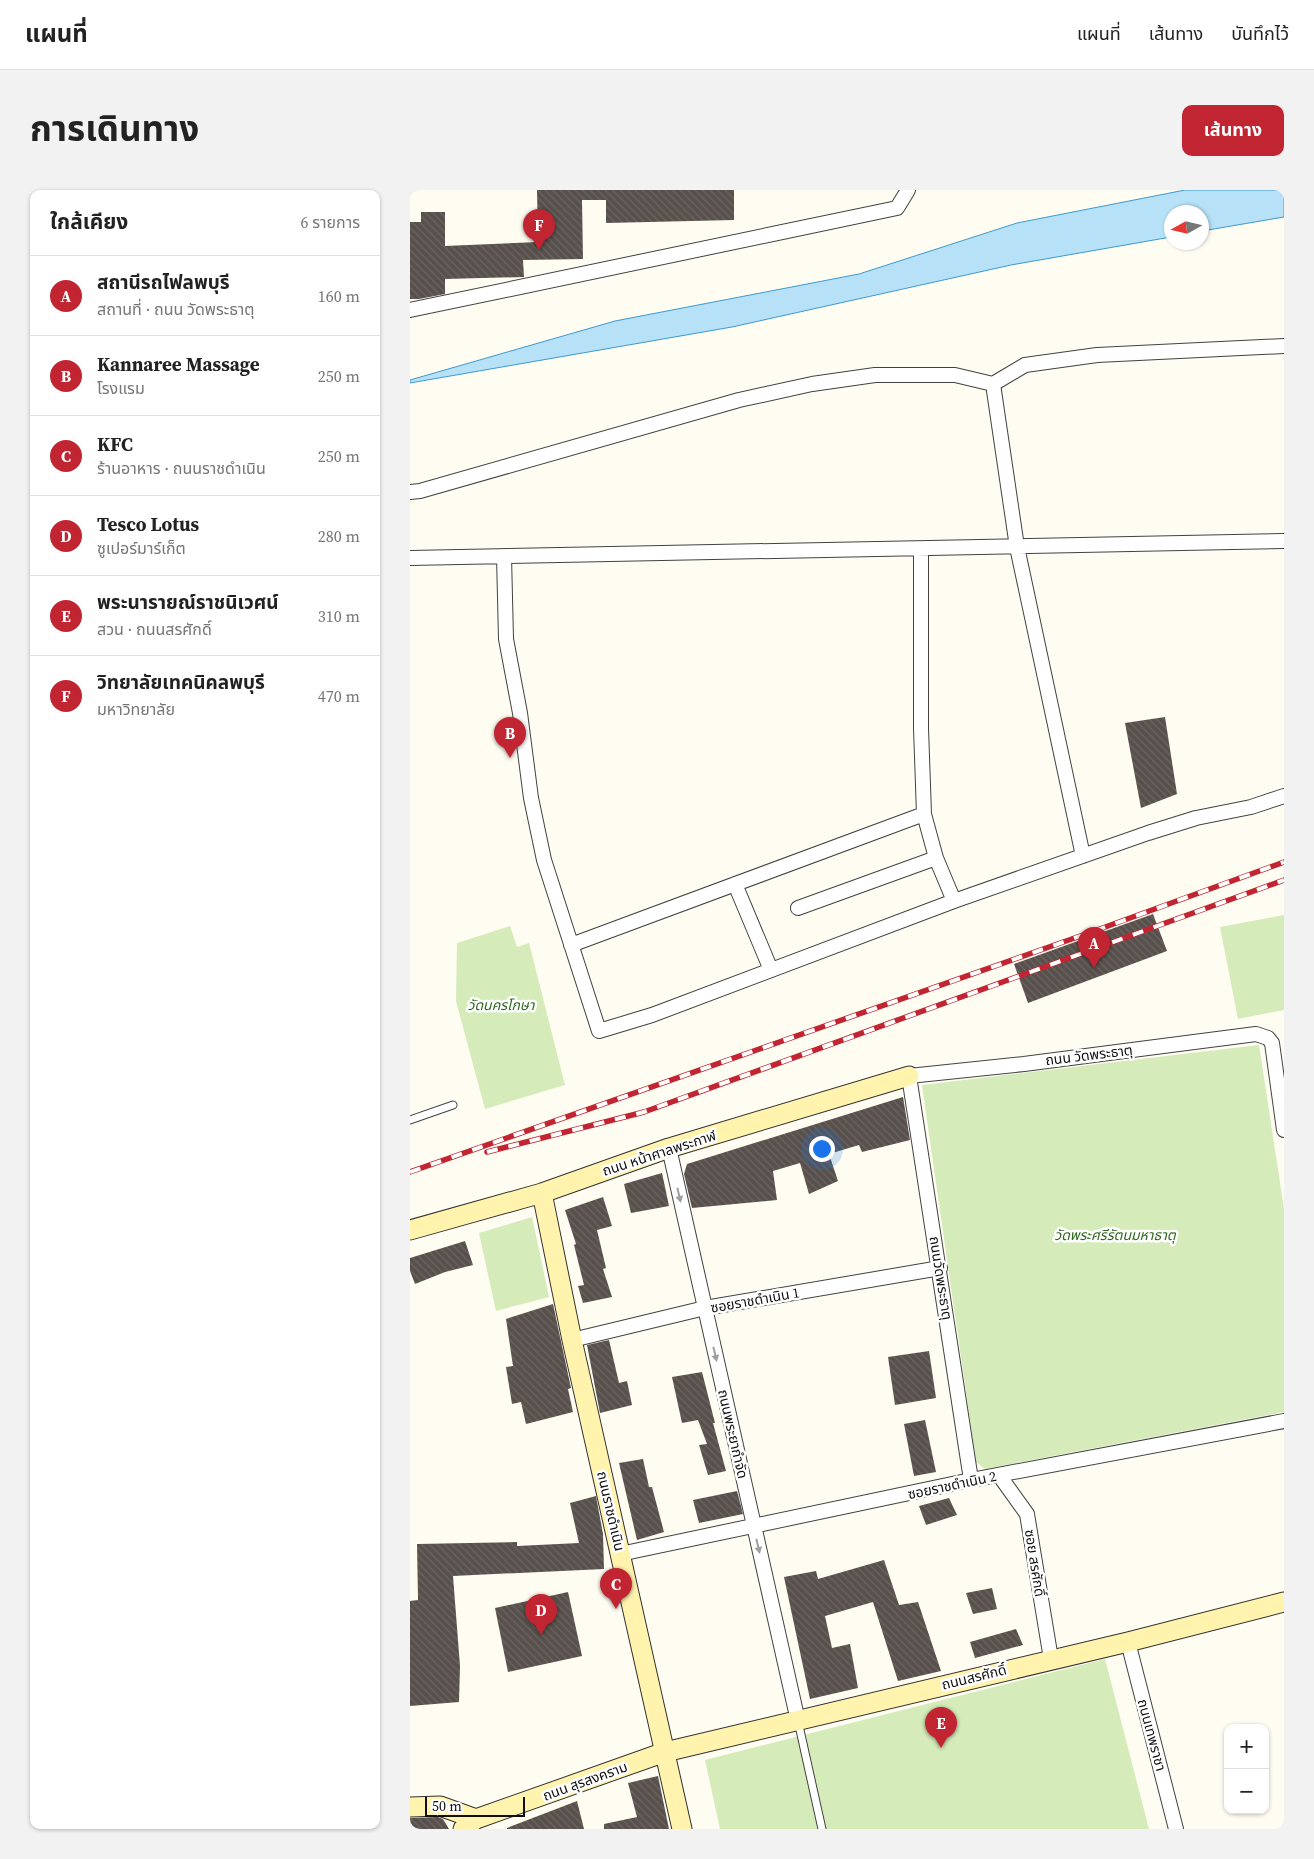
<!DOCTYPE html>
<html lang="th">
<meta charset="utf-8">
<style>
:root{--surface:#fff;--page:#f2f2f2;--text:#222;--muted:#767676;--line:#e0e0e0;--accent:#c22532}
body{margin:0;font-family:"Source Serif 4","Noto Sans Thai",serif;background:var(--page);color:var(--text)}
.controls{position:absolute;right:15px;bottom:15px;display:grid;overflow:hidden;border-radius:10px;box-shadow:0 1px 4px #0004}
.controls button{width:45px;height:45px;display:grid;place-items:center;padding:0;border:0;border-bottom:1px solid var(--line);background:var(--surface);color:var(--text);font:25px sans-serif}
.compass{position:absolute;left:754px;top:15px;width:45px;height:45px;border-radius:50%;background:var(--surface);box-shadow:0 1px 4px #0004;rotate:262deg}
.scale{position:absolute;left:15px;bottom:12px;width:100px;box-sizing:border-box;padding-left:5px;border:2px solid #0f0f0f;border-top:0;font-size:14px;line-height:18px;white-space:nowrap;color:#0f0f0f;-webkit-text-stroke:4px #fff;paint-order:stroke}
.you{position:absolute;left:411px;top:958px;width:18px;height:18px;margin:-12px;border:4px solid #fff;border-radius:50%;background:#1a73e8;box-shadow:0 0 0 8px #1a73e833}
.badge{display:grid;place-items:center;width:32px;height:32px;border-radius:50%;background:var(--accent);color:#fff;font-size:16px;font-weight:700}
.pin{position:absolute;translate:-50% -41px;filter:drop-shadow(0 1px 2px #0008)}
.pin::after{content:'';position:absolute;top:26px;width:18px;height:15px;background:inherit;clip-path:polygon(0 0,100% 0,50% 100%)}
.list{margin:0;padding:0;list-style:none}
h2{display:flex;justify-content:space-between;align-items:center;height:65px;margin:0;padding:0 20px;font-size:21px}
h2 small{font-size:16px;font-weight:400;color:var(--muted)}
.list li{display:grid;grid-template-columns:32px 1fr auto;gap:15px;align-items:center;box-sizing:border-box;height:80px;padding:0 20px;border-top:1px solid var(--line)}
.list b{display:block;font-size:19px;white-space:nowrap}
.list p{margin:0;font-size:16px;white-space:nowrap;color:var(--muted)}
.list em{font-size:16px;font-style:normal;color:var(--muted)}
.map{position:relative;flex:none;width:874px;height:1639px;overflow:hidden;border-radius:10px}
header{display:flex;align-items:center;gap:30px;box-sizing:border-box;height:70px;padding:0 25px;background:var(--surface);border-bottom:1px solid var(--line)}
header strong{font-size:24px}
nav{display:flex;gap:28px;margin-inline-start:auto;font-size:18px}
.intro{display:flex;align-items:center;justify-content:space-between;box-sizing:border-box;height:120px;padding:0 30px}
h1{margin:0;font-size:35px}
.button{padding:12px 22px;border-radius:10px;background:var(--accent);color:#fff;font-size:18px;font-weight:700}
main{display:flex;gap:30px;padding:0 30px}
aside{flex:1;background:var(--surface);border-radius:10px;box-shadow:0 1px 4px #0004}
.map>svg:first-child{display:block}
.park{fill:#d5ebba}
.water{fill:#b6e1f7;stroke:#3c9acf}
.building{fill:url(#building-back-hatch)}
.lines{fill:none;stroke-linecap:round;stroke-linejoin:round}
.lane-casing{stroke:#424242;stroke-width:9}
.street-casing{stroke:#424242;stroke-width:16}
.secondary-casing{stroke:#313131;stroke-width:21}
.lane{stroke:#fff;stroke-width:7}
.street{stroke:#fff;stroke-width:14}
.secondary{stroke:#fff3ad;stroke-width:19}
.rail-casing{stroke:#c22532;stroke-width:5.5}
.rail{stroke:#fff;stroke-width:4;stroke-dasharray:11;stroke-linecap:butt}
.oneway{fill:#9f9f9f}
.labels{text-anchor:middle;stroke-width:5;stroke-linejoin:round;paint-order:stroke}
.park-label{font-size:14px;font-style:italic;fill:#30691e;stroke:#fff}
.street-label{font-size:14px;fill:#0f0f0f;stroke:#fff}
</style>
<header>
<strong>แผนที่</strong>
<nav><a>แผนที่</a><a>เส้นทาง</a><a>บันทึกไว้</a></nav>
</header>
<div class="intro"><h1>การเดินทาง</h1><a class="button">เส้นทาง</a></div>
<main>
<aside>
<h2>ใกล้เคียง<small>6 รายการ</small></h2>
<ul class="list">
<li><span class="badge">A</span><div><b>สถานีรถไฟลพบุรี</b><p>สถานที่ · ถนน วัดพระธาตุ</p></div><em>160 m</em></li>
<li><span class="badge">B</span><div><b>Kannaree Massage</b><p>โรงแรม</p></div><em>250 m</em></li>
<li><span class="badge">C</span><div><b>KFC</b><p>ร้านอาหาร · ถนนราชดำเนิน</p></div><em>250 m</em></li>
<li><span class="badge">D</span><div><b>Tesco Lotus</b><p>ซูเปอร์มาร์เก็ต</p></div><em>280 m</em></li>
<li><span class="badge">E</span><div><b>พระนารายณ์ราชนิเวศน์</b><p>สวน · ถนนสรศักดิ์</p></div><em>310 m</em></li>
<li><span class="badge">F</span><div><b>วิทยาลัยเทคนิคลพบุรี</b><p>มหาวิทยาลัย</p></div><em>470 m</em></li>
</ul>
</aside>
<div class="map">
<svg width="874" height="1639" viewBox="0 0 874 1639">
<defs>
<pattern id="building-back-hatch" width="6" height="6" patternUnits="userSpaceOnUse" patternTransform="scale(1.25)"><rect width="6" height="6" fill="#58504c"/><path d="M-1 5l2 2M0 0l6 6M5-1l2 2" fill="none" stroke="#6b6561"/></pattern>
</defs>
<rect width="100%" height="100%" fill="#fffcf2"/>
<path class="park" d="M874 725V820L828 829 810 737Z
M100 736 107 757 119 753 155 895 75 919 46 811 47 753Z
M849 855 874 1019V1222L575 1279 566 1272 512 895Z
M122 1027 139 1107 86 1121 69 1043Z
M695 1469 739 1639H310L295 1570Z"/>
<path class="water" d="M775 0H874V27L792 41V22H762L761 47 601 75 322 137 0 193V190L205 131 449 84 607 33Z"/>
<path class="building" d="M127 0H324V30L196 33V10H172L173 69 113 70 114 87 35 89V104L9 109H0V32H11V22H35V56L128 52Z
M755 527 767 604 731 618 715 533Z
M743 724 757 761 618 813 604 774Z
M493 907 500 950 452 962 449 955 419 964 428 991 399 1004 390 973 363 981 367 1010 282 1018 274 984 277 974Z
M252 983 259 1016 221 1023 214 994Z
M193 1007 202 1036 187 1040 196 1078 193 1079 202 1107 173 1113 168 1096 174 1095 164 1055 166 1054 155 1020Z
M55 1051 63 1075 35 1082 5 1094 0 1081V1068Z
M143 1114 161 1198 158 1199 163 1222 116 1234 111 1212 102 1214 96 1177 103 1176 96 1129Z
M199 1150 209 1193 217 1191 222 1215 190 1223 177 1155Z
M519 1161 526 1208 485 1215 478 1167Z
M292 1182 305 1233H303L316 1281 298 1285 289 1255 297 1254 288 1230 272 1233 262 1187Z
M515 1230 526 1282 504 1286 494 1234Z
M233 1269 239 1297H242L254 1342 227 1350 209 1273Z
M327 1301 333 1324 289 1333 283 1310Z
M186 1306 193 1344 194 1379 43 1386 50 1476 49 1512 0 1516V1411L8 1410 7 1354 107 1352V1356L169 1353 160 1313Z
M539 1308 547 1325 516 1335 509 1316Z
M474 1370 489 1415 508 1412 531 1481 488 1491 463 1412 415 1426 422 1458 440 1454 448 1498 400 1509 374 1387 406 1381 408 1389Z
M582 1398 587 1419 563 1424 556 1403Z
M158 1402 172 1466 98 1482 85 1418Z
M606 1439 613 1455 565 1468 560 1452Z
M248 1586 259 1639H194V1634L227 1627 218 1593Z
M167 1611 174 1639H97V1638Z
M28 1627 33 1629 39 1639H0V1628Z"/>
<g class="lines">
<defs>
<path id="lane" d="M0 930 43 915
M388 1531 412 1639"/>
<path id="street" d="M0 120 487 18 498 0
M583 194 607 357 673 666
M0 302 10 301 329 210 402 194 465 185H545L583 194 615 175 687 165 874 156
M511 359V538L514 624 526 668 544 711
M94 366 96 449 110 523 121 608 134 670 189 841 242 825 544 711 738 643 786 628 841 617 874 606
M0 368 874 351
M325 694 361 780
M388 718 526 668
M161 755 514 624
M259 958 388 1531
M162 1150 295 1118 530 1078
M589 1285 617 1324 641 1469
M561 1290 499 886 614 874 846 844 858 848 862 853 874 940
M210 1364 561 1290 874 1231
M718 1452 766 1639"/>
<path id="secondary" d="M132 1003 162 1150 272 1639
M0 1040 132 1003 259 958 499 886
M0 1617 30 1616 66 1629
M53 1639 66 1629 255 1562 718 1452 874 1412"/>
</defs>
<use href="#lane" class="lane-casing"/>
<use href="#street" class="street-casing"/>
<use href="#secondary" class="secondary-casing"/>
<use href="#lane" class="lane"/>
<use href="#street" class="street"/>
<use href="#secondary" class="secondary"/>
<defs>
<path id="rail" d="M77 962 234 922 874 690
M0 982 676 744 874 672"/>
</defs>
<use href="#rail" class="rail-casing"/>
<use href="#rail" class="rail"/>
</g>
<defs><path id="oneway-solid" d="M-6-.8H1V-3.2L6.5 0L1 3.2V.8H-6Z" transform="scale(1.25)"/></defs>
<g class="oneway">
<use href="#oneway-solid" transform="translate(269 1005) rotate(77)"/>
<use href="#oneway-solid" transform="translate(305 1164) rotate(77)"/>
<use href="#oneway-solid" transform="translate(348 1356) rotate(77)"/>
</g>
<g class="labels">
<g class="park-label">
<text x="91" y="820">วัดนครโกษา</text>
<text x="705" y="1050">วัดพระศรีรัตนมหาธาตุ</text>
</g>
<g class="street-label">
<text transform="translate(679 865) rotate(-7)" y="5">ถนน วัดพระธาตุ</text>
<text transform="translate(249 963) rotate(-18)" y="5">ถนน หน้าศาลพระกาฬ</text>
<text transform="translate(531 1088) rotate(81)" y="5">ถนนวัดพระธาตุ</text>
<text transform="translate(345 1110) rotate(-10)" y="5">ซอยราชดำเนิน 1</text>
<text transform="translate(323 1244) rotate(77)" y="5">ถนนพระยากำจัด</text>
<text transform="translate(542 1295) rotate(-12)" y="5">ซอยราชดำเนิน 2</text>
<text transform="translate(201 1321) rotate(77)" y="5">ถนนราชดำเนิน</text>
<text transform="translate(625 1373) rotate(81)" y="5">ซอย สรศักดิ์</text>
<text transform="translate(564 1487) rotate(-14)" y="5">ถนนสรศักดิ์</text>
<text transform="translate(742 1545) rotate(75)" y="5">ถนนเทพราชา</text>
<text transform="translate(175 1591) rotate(-20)" y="5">ถนน สุรสงคราม</text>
</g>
</g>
</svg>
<div class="controls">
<button>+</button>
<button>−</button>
</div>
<svg class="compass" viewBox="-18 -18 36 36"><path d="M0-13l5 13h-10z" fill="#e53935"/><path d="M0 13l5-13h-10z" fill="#767676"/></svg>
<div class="scale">50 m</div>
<div class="you"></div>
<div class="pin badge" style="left:684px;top:778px">A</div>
<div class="pin badge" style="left:100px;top:568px">B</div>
<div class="pin badge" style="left:206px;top:1419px">C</div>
<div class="pin badge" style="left:131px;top:1445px">D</div>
<div class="pin badge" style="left:531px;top:1558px">E</div>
<div class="pin badge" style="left:129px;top:60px">F</div>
</div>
</main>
